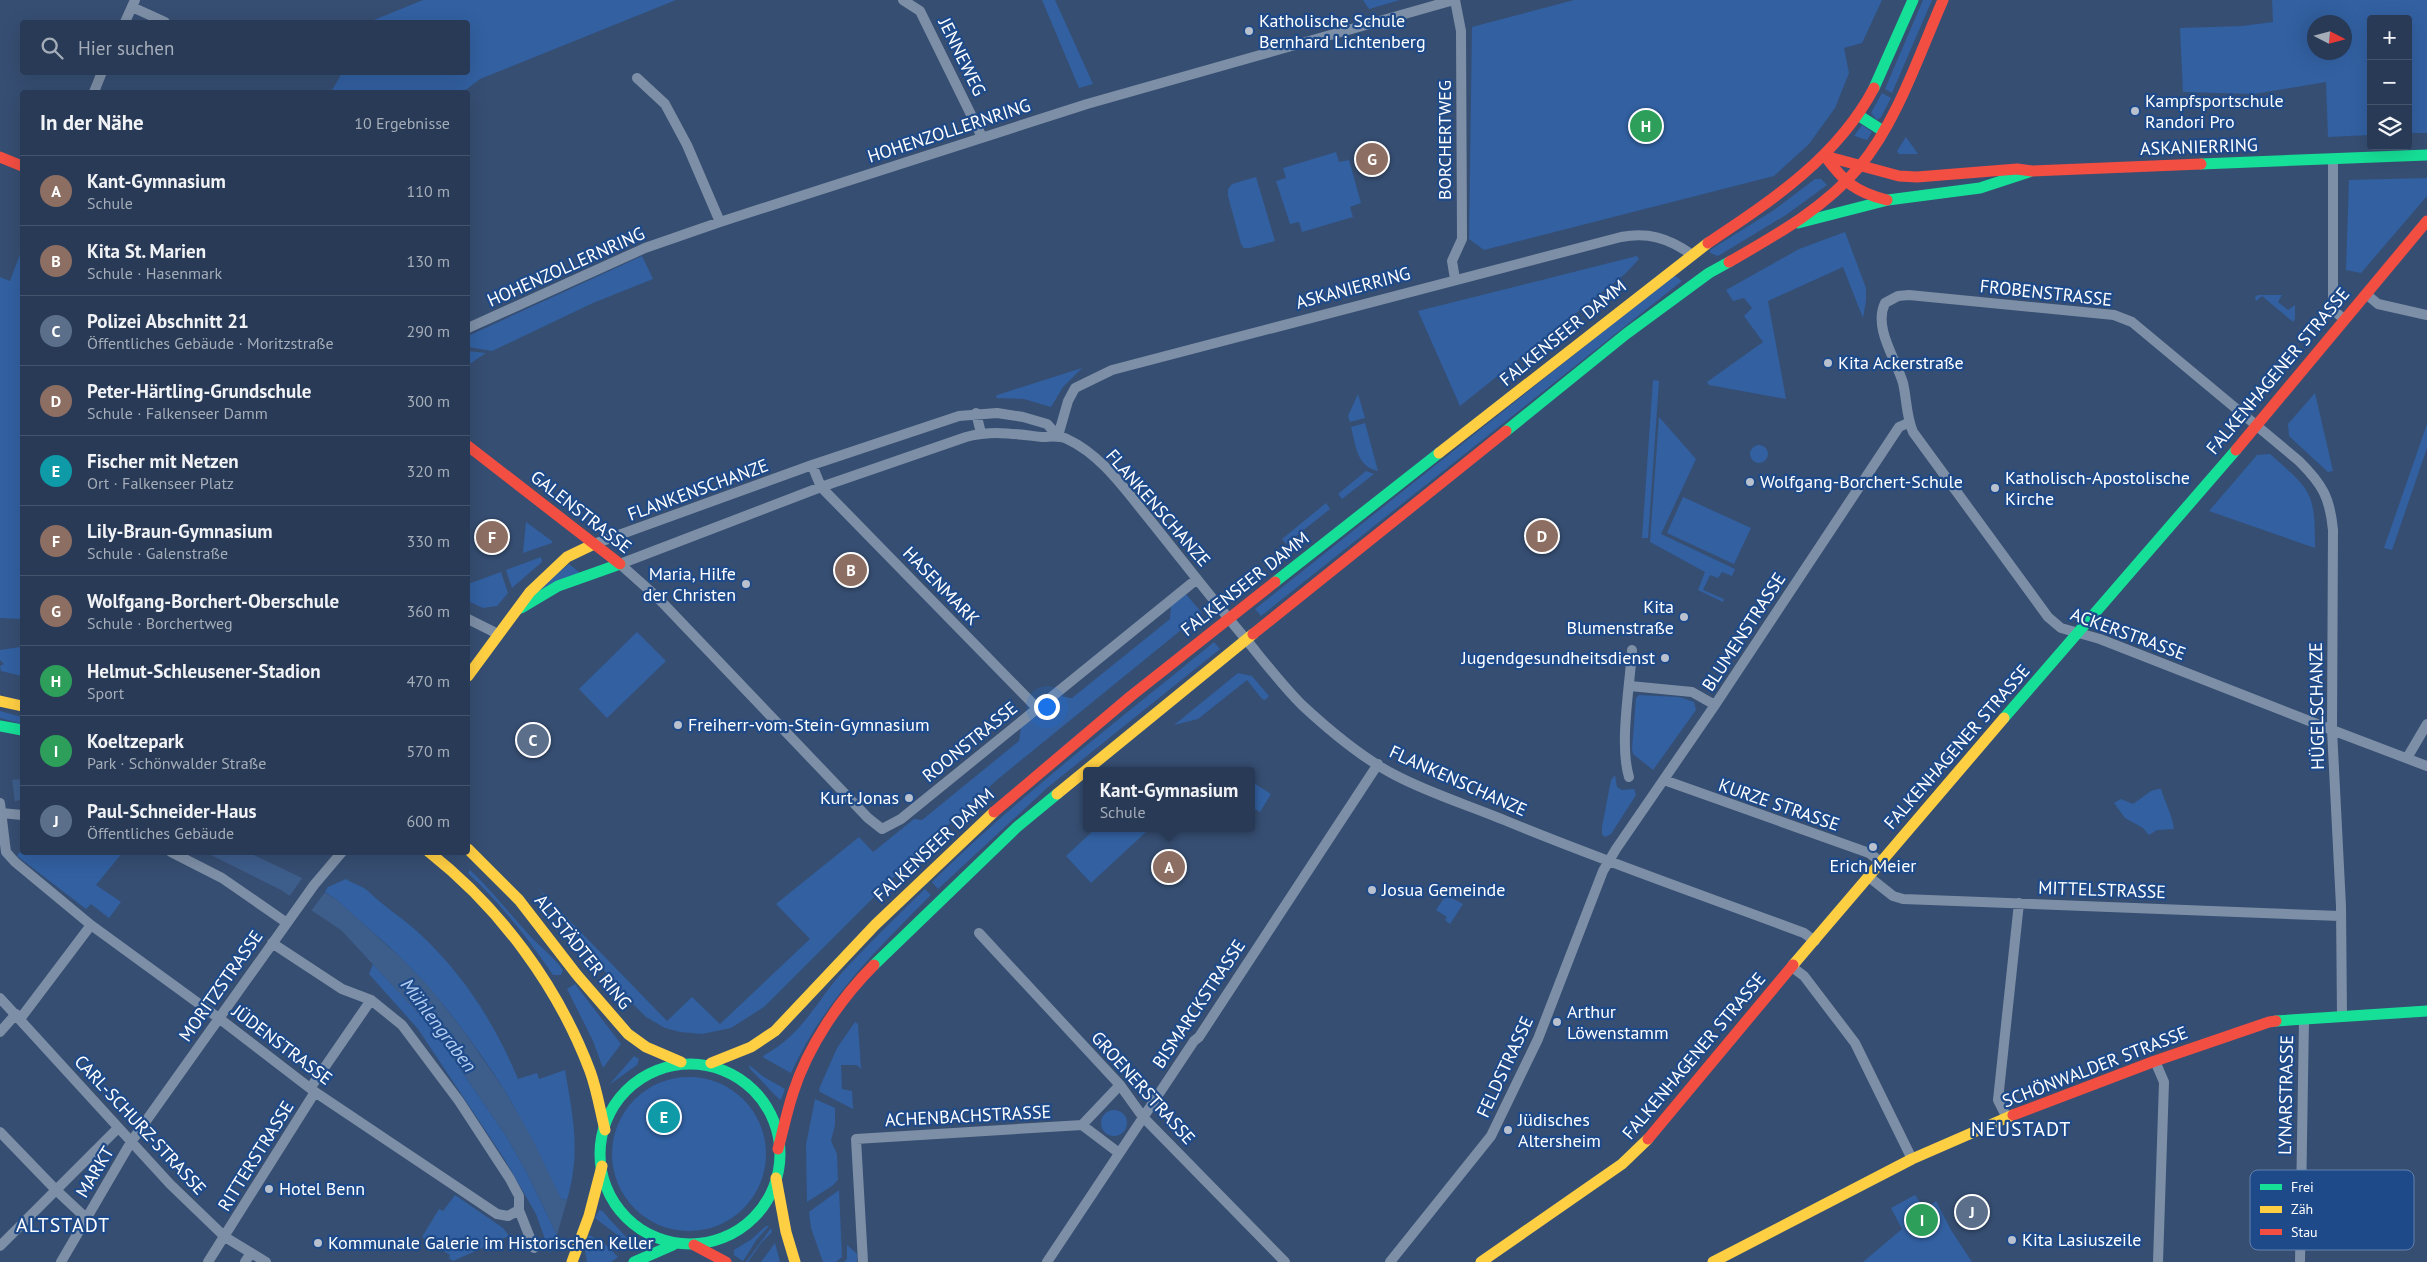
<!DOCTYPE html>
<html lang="de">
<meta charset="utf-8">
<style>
:root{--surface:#283a56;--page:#30415c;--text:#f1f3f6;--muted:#a5adb9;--line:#44546c;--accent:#e69b98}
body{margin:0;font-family:"PT Sans",sans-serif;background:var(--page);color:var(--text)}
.controls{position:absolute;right:15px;top:15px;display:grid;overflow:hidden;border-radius:5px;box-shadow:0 5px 20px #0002}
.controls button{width:45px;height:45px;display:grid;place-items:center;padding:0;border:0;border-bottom:1px solid var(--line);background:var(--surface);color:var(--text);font:25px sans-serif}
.compass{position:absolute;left:2307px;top:15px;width:45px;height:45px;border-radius:50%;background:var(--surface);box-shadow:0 5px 20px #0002;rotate:96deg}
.you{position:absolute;left:1046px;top:706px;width:18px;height:18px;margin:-12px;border:4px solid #fff;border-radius:50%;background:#1a73e8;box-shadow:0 0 0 8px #1a73e833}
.badge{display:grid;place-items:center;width:32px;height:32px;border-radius:50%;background:var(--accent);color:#fff;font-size:16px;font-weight:700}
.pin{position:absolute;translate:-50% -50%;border:2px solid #fff;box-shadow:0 1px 5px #0006}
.popup{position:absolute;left:1083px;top:767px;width:172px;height:65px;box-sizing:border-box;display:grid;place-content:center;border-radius:5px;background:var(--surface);filter:drop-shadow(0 1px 4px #0005);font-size:16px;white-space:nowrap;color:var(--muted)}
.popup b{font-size:19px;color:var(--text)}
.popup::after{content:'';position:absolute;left:50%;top:100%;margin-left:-10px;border:10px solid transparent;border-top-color:var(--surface)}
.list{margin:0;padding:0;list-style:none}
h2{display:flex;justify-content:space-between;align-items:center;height:65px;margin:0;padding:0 20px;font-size:21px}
h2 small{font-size:16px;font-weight:400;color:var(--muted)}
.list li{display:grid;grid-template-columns:32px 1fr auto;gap:15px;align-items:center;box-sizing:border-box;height:70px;padding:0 20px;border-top:1px solid var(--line)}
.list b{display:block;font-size:19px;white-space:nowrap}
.list p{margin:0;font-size:16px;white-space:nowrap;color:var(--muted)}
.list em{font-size:16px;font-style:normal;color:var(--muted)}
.icon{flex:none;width:28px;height:28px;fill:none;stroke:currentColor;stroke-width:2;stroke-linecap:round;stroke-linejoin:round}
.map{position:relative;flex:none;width:2427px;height:1262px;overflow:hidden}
.search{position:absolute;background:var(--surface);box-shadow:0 5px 20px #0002;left:20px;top:20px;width:450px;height:55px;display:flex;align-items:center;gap:12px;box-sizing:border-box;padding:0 18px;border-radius:5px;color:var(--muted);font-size:19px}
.panel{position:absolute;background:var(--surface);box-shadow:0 5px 20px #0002;left:20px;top:90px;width:450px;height:765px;border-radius:5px}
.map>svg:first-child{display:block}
.green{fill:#3260a1;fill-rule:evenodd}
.water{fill:#3d5d8b}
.pier{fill:#364e72}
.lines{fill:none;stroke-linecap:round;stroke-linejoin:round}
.street{stroke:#7d8fa6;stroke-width:10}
.fast{stroke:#16e098;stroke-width:11}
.slow{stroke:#ffcf43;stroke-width:11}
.jam{stroke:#f24e42;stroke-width:11}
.poi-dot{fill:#b9c1ce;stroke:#1e4a8a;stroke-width:2}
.labels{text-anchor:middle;stroke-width:4.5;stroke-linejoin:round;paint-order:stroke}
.poi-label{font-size:18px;fill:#fff;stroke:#1e4a8a;text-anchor:start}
.street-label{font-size:18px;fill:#fff;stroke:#1e4a8a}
.water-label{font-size:19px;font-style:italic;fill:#b5cff3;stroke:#1e4a8a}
.quarter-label{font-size:20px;letter-spacing:1px;fill:#fff;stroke:#1e4a8a}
.key{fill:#1e4a8a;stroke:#6280ad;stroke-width:1}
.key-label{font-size:14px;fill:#fff}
</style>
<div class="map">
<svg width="2427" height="1262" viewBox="0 0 2427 1262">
<rect width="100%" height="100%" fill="#364e72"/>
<path class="green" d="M423 0H676L480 79 463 92H331L342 73 468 72V22H369Z
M1042 0H1055L1093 84 1079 88Z
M1363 0H1400L1369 9Z
M1574 0H1882L1862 43 1844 48 1849 73 1835 108 1809 144 1774 176 1484 250 1469 239 1472 27Z
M1923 0H1932L1892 93 1885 89Z
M2272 0H2427V133H2408V19H2371V135L2328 137 2326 82 2254 94 2183 92 2180 28 2242 26 2273 22ZM2344 22V52H2314V22Z
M1882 93 1891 98 1881 117 1877 120 1871 113Z
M1862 125 1872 132 1867 140 1854 136Z
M1906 137 1918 154H1899L1897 151Z
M1336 152 1339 162 1349 160 1361 203 1350 207 1353 217 1302 232 1299 222 1290 224 1276 181 1286 178 1283 168Z
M1256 177 1275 241 1250 248H1244L1241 244 1228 196V189L1232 184Z
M2427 178V196L2361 273 2346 270 2349 180Z
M1815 179H1821L1827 185 1786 215 1718 256 1710 253V250L1774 210Z
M1845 232 1866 288V301L1863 318 1843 267 1768 301 1786 399 1709 385 1707 382 1763 342 1744 316 1752 308 1744 298 1733 301 1726 290 1799 249Z
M22 249V619L0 618V277L10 281Z
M642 256 653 279 593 303 492 351 468 347V336Z
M1637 256 1639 259 1625 274 1460 406 1418 311Z
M1674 275 1682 281 1261 616 1255 609Z
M2258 295H2282L2278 302 2288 310 2295 305V319L2293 322 2262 296 2256 301 2255 297Z
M468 351 486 353 468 365Z
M1082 368 1063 387 1051 407 1024 399 996 398 997 395Z
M1653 380 1659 381 1648 538H1642Z
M2315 393 2333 471 2328 472 2289 436 2288 424Z
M1358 394 1365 418 1350 422 1348 416Z
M1659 417 1696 459 1661 534 1735 569 1732 576 1722 572 1718 578 1710 575 1703 590 1724 599 1723 602 1698 590 1705 572 1650 542Z
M1365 423 1378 471C1357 467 1356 446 1351 427Z
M2427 424V448L2392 550 2384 548Z
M1750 454a9 9 0 1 1 18 0a9 9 0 1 1-18 0Z
M2270 454C2312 491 2315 492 2315 548L2209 511 2257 455Z
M1366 471 1374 474 1342 499 1338 494Z
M1683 497 1751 528 1734 564 1667 533Z
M1326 503 1330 509 1286 544 1282 539Z
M526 522 552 541V543L523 553Z
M541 557 542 562 512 588 506 570Z
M569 564 580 573 532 594Z
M501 572 508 593 497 606 483 608 468 601V584Z
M1185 593 1202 613 998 779 925 846 764 1007 731 1028 702 1034 680 1032 665 1028 646 1017 624 995 536 886 667 1021 692 997 720 1024 810 939 776 904 859 837 873 852 914 819 922 820 1019 741 1021 727 1058 696 1072 698 1170 619 1171 604Z
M637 632 666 661 607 718 579 689Z
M1214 642 1220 649 1047 788 938 889 932 882C1020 795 1119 720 1214 642Z
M20 647 22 676 1 671 0 666 4 664 0 660V650Z
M1238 673 1252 676 1269 696 1265 700 1262 699 1247 680 1198 719 1174 725Z
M1639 695 1679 697 1694 702 1696 710 1653 770 1633 754 1632 749 1636 698Z
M0 711 22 717V724L0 718Z
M1615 775 1617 787 1622 790 1634 789 1636 795 1611 834 1605 837 1602 834V827L1611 780Z
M1252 782 1271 794 1260 812 1252 807Z
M2158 789H2161C2165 803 2172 814 2174 829L2157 830 2149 835 2143 828 2125 818 2114 803 2121 799 2133 804 2151 791Z
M1096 828H1146L1148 830 1091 883 1066 856Z
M22 849V852L122 853 96 885 121 902 109 918 91 904 86 909 17 856Z
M470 870C492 891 510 914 530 936 541 948 554 957 563 970L561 975H553C528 938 501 904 468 873Z
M346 879C353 884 361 885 368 891 383 906 404 919 420 934 464 975 495 1024 518 1079L537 1073 539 1079 565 1070C573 1117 581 1152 567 1200L561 1199C542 1163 526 1126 505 1091 475 1044 441 998 402 959 381 938 358 920 337 900L325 892 328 887Z
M925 889 931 895C875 951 824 1001 791 1073L764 1058 763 1056C801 1035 813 1007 839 976 866 946 896 917 925 889Z
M1446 895 1463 904 1450 924 1445 920 1447 917 1436 910Z
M373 964 434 1030 508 1139 527 1173 557 1235 550 1253 536 1214 505 1160 418 1029 369 974Z
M575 984 621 1044 603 1068 593 1041 567 989Z
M855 1022 858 1024 861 1069 857 1065H841L842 1089 852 1091 853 1109 820 1092 819 1089 837 1048Z
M634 1056 639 1059 637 1065 609 1085Z
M749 1065 764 1077 785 1089 781 1100C777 1099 757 1075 750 1069Z
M612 1154a77 77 0 1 1 154 0a77 77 0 1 1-154 0Z
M815 1099 835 1108V1125L831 1141 837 1154 838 1180 832 1186 807 1202 806 1145Z
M1101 1123a13 13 0 1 1 26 0a13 13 0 1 1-26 0Z
M839 1190 842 1257 836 1262H823L811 1228 809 1212Z
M455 1195 503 1228 509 1236 453 1261 449 1258 450 1255 422 1237 439 1209 443 1211Z
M1915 1195 1925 1210 1936 1201 1951 1230 1972 1262H1863L1902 1229 1891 1208Z
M599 1210 603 1211C608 1219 632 1241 633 1247L595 1218Z
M766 1226H769L757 1239 743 1261 734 1255V1250L752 1239Z
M771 1228 772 1232 761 1243 748 1262H746Z
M589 1235 604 1243 618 1257 611 1262H578Z
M775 1243 780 1262H761Z
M847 1245 857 1254V1262H844L847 1259Z"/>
<path class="water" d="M22 779V799L14 802 0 781Z
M207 853H250L302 878 337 900 402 959 430 988 463 1030 505 1091 534 1142 561 1199 567 1200 579 1221 587 1262H564L557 1235 527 1173 508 1139 434 1030 341 930 281 890Z"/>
<path class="pier" d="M12 779 15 803 0 805V780Z
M303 877 325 892 311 911 289 897Z
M567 1200 579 1221 587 1262H564L557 1235Z"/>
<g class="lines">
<path class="street" d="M903 0 920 11 982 137
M132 7 165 22
M125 22 135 0
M637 78 665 104 687 145 720 222
M94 92 102 72
M2333 159V310L2344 319
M1455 279 1452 261 1462 239 1461 31 1455 0
M2366 294 2378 304 2427 315
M468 328 645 248 720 222 1087 104 1454 0
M976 413 981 433
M1058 436 1068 401 1075 388 1112 370 1621 237C1648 232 1668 238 1691 254
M812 465 821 487 1037 708
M594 544 812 465 959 416 997 413 1023 417 1047 424 1058 436
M1197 579 901 819 882 829 868 818 658 598 620 564 821 487 966 437C993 430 1015 434 1042 437 1051 437 1058 435 1067 439 1102 455 1126 491 1150 520 1183 561 1215 603 1249 643 1266 664 1283 686 1302 705 1330 731 1362 758 1395 775 1431 794 1471 806 1509 822 1606 862 1705 896 1804 933L1815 941
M468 619 498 634
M1630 686 1692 692 1715 705
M2407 758 2427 724
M1629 777C1619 744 1630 686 1632 650
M1664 780 1869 853 1881 862
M0 803 6 852 15 862 91 925 220 1019 315 1092 497 1214 508 1216 519 1210
M1 813 22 815
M171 852 222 878 287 923
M1869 877 1893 896 1903 899 2340 916
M979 933 1120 1085 1143 1117 1285 1262
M272 943 342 989 371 1000 402 1025 459 1101 510 1179 519 1196V1210L534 1248
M1792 967 1804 976 1855 1043 1912 1159
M0 998 170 1184 225 1237 266 1262
M2342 1017 2341 906 2332 730 2333 530C2330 497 2322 484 2299 461L2132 322 2114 315 1909 295 1898 296 1885 303C1873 328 1896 359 1903 383 1907 400 1906 416 1913 432L2048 617 2061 628 2100 639 2322 726 2332 730 2427 766
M20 1019 91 925
M0 1032 16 1014
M2155 1061 2164 1082 2158 1262
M311 1087 371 1000
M2007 1118 1998 1100 2019 903
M1082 1125 1120 1085
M0 1132 56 1190 118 1128
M0 1246 56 1190 86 1218
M61 1262 131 1142 314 885 342 852
M208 1262 315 1092
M245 1262 251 1253
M863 1262 856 1139 1082 1125 1119 1153
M1047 1262 1194 1041 1199 1037 1378 764
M1390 1262 1491 1136 1538 1039 1603 871 1616 849 1715 705 1899 427 1908 423
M2300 1262 2304 1019"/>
<path class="fast" d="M1874 88 1913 0
M1858 115 1883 131
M2201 164 2427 155
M1798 223 1888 200 1980 188 2029 172
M1506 431 1626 334 1709 273 1729 262
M1275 582 1439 453
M521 608 558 586 620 564
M2004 718 2236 450
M0 726 22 730
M874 965 1017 827 1057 794
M2276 1021 2427 1011
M600 1154a90 90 0 1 1 180 0a90 90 0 1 1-180 0Z
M634 1262 673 1245"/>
<path class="slow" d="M1439 453 1708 243
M468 676 530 592 567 557 594 544
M0 701 22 706
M1057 794 1253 634
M468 849 519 900 577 975 628 1034 646 1047 681 1062
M429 852C500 908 558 986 590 1071 597 1090 600 1110 605 1130
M1793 965 2004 718
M711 1063 751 1047 775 1031 875 925 994 812
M776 1178 786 1232 795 1262
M572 1262 589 1216 602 1166
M1481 1262 1622 1164 1648 1139
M1713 1262 1912 1159 2013 1115"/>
<path class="jam" d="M1825 156 1899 176 1917 177 2017 169 2032 171 2201 164
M1825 156C1844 182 1855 192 1887 200
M0 157 22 166
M1708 243C1771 201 1837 158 1874 88
M1729 262C1776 235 1825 208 1860 166 1897 122 1920 52 1943 0
M468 446 620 564
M2236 450 2427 221
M1253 634 1506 431
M994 812 1131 696 1275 582
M2013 1115 2155 1061 2269 1022 2276 1021
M1648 1139 1793 965
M778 1149C783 1131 787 1111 793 1093 808 1046 840 999 874 965
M694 1245 726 1262"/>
</g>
<g class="poi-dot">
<circle cx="1249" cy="31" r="5"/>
<circle cx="2135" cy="111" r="5"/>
<circle cx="1828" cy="363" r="5"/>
<circle cx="1750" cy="482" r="5"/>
<circle cx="1995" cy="488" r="5"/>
<circle cx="746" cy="584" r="5"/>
<circle cx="1684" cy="617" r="5"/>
<circle cx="1665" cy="658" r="5"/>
<circle cx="678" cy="725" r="5"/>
<circle cx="909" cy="798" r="5"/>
<circle cx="1873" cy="847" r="5"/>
<circle cx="1372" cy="890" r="5"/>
<circle cx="1557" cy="1022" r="5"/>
<circle cx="1508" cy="1130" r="5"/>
<circle cx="269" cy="1189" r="5"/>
<circle cx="2012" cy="1240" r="5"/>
<circle cx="318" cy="1243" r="5"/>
</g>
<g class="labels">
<g class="poi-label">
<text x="1259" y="27">Katholische Schule<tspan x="1259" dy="21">Bernhard Lichtenberg</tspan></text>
<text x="2145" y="107">Kampfsportschule<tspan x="2145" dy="21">Randori Pro</tspan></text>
<text x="1838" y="369">Kita Ackerstraße</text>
<text x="2005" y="484">Katholisch-Apostolische<tspan x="2005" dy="21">Kirche</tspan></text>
<text x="1760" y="488">Wolfgang-Borchert-Schule</text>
<text x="736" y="580" text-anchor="end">Maria, Hilfe<tspan x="736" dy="21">der Christen</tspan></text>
<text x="1674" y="613" text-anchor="end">Kita<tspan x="1674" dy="21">Blumenstraße</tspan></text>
<text x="1655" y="664" text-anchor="end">Jugendgesundheitsdienst</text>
<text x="688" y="731">Freiherr-vom-Stein-Gymnasium</text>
<text x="899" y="804" text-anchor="end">Kurt Jonas</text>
<text x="1873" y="872" text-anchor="middle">Erich Meier</text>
<text x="1382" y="896">Josua Gemeinde</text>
<text x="1567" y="1018">Arthur<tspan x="1567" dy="21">Löwenstamm</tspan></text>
<text x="1518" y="1126">Jüdisches<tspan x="1518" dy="21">Altersheim</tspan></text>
<text x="279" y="1195">Hotel Benn</text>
<text x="2022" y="1246">Kita Lasiuszeile</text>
<text x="328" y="1249">Kommunale Galerie im Historischen Keller</text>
</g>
<g class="street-label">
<text transform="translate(962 57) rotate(64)" y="6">JENNEWEG</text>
<text transform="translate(949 131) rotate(-18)" y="6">HOHENZOLLERNRING</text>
<text transform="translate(1445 140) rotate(-90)" y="6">BORCHERTWEG</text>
<text transform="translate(2199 147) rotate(-2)" y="6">ASKANIERRING</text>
<text transform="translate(566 267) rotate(-24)" y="6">HOHENZOLLERNRING</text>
<text transform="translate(1353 288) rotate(-15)" y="6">ASKANIERRING</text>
<text transform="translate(2046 293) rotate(6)" y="6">FROBENSTRASSE</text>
<text transform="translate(1563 333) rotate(-39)" y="6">FALKENSEER DAMM</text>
<text transform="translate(2278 371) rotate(-50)" y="6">FALKENHAGENER STRASSE</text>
<text transform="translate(698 490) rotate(-20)" y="6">FLANKENSCHANZE</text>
<text transform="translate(1158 508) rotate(49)" y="6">FLANKENSCHANZE</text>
<text transform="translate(581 512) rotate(38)" y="6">GALENSTRASSE</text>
<text transform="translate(1245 584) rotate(-38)" y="6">FALKENSEER DAMM</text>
<text transform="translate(941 586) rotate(46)" y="6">HASENMARK</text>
<text transform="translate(1744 632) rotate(-57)" y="6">BLUMENSTRASSE</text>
<text transform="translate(2128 634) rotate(20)" y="6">ACKERSTRASSE</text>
<text transform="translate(2317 706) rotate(-91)" y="6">HÜGELSCHANZE</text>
<text transform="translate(970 742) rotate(-39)" y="6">ROONSTRASSE</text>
<text transform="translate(1957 747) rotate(-49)" y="6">FALKENHAGENER STRASSE</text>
<text transform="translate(1458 781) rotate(24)" y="6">FLANKENSCHANZE</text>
<text transform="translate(1779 805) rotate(19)" y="6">KURZE STRASSE</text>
<text transform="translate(934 845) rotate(-43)" y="6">FALKENSEER DAMM</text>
<text transform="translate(2102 890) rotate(2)" y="6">MITTELSTRASSE</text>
<text transform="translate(583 952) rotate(51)" y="6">ALTSTÄDTER RING</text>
<text transform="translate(221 986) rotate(-55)" y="6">MORITZSTRASSE</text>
<text transform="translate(1199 1004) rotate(-56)" y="6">BISMARCKSTRASSE</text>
<text transform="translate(282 1045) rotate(37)" y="6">JÜDENSTRASSE</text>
<text transform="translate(1694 1056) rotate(-50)" y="6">FALKENHAGENER STRASSE</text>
<text transform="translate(1505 1067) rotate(-65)" y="6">FELDSTRASSE</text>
<text transform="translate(2095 1067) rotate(-21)" y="6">SCHÖNWALDER STRASSE</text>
<text transform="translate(1143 1088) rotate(48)" y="6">GROENERSTRASSE</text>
<text transform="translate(2286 1095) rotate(-89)" y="6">LYNARSTRASSE</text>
<text transform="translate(968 1116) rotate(-3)" y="6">ACHENBACHSTRASSE</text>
<text transform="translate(140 1125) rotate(47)" y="6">CARL-SCHURZ-STRASSE</text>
<text transform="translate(256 1156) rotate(-58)" y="6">RITTERSTRASSE</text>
<text transform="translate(95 1172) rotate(-59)" y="6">MARKT</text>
</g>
<g class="water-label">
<text transform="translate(439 1025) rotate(53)" y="7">Mühlengraben</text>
</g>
<g class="quarter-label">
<text x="2021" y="1136">NEUSTADT</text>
<text x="63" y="1232">ALTSTADT</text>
</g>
</g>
<rect x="2250" y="1170" width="164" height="80" rx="8" class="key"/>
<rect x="2260" y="1184" width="22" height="6" fill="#16e098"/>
<rect x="2260" y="1206" width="22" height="7" fill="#ffcf43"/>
<rect x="2260" y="1229" width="22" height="6" fill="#f24e42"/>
<g class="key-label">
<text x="2291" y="1192">Frei</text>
<text x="2291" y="1214">Zäh</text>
<text x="2291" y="1237">Stau</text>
</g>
</svg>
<div class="controls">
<button>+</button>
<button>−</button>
<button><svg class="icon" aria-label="layers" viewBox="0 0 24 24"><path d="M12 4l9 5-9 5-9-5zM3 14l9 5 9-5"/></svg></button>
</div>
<svg class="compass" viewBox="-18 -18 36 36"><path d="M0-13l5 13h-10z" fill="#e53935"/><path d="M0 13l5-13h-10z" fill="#a5adb9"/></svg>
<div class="you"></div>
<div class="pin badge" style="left:1169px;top:867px;background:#8d6e63">A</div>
<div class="popup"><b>Kant-Gymnasium</b>Schule</div>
<div class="pin badge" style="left:851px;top:570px;background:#8d6e63">B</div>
<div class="pin badge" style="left:533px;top:740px;background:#5c6f8a">C</div>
<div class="pin badge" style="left:1542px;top:536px;background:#8d6e63">D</div>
<div class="pin badge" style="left:664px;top:1117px;background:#0f9aa8">E</div>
<div class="pin badge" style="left:492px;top:537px;background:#8d6e63">F</div>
<div class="pin badge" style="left:1372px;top:159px;background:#8d6e63">G</div>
<div class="pin badge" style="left:1646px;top:126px;background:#2e9e5b">H</div>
<div class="pin badge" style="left:1922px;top:1220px;background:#2e9e5b">I</div>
<div class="pin badge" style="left:1972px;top:1212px;background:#5c6f8a">J</div>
<div class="search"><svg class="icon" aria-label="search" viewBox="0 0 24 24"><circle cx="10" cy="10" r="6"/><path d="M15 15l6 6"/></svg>Hier suchen</div>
<section class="panel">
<h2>In der Nähe<small>10 Ergebnisse</small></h2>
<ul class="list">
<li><span class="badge" style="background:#8d6e63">A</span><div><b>Kant-Gymnasium</b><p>Schule</p></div><em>110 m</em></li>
<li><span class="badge" style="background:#8d6e63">B</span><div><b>Kita St. Marien</b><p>Schule · Hasenmark</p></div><em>130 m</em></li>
<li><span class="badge" style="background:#5c6f8a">C</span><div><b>Polizei Abschnitt 21</b><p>Öffentliches Gebäude · Moritzstraße</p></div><em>290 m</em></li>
<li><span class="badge" style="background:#8d6e63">D</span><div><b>Peter-Härtling-Grundschule</b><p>Schule · Falkenseer Damm</p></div><em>300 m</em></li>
<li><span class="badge" style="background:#0f9aa8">E</span><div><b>Fischer mit Netzen</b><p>Ort · Falkenseer Platz</p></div><em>320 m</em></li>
<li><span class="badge" style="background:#8d6e63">F</span><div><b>Lily-Braun-Gymnasium</b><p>Schule · Galenstraße</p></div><em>330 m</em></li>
<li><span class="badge" style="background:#8d6e63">G</span><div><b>Wolfgang-Borchert-Oberschule</b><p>Schule · Borchertweg</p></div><em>360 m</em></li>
<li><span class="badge" style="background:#2e9e5b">H</span><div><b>Helmut-Schleusener-Stadion</b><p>Sport</p></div><em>470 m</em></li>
<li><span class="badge" style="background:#2e9e5b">I</span><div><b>Koeltzepark</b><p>Park · Schönwalder Straße</p></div><em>570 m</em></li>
<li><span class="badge" style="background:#5c6f8a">J</span><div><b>Paul-Schneider-Haus</b><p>Öffentliches Gebäude</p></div><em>600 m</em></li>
</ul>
</section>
</div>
